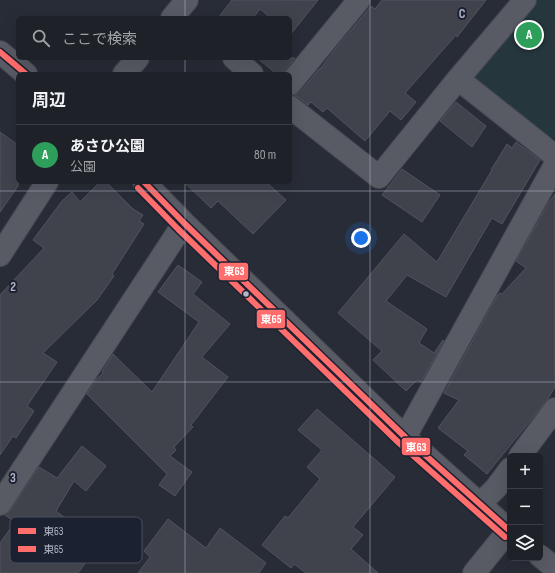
<!DOCTYPE html>
<html lang="ja">
<meta charset="utf-8">
<style>
:root{--surface:#1e2128;--page:#262930;--text:#f1f3f6;--muted:#a1a3a8;--line:#3c3e45;--accent:#8bbbb9}
body{margin:0;font-family:"Sofia Sans Condensed","Noto Sans JP",sans-serif;background:var(--page);color:var(--text)}
.controls{position:absolute;right:12px;bottom:12px;display:grid;overflow:hidden;border-radius:6px;box-shadow:0 4px 16px #0002}
.controls button{width:36px;height:36px;display:grid;place-items:center;padding:0;border:0;border-bottom:1px solid var(--line);background:var(--surface);color:var(--text);font:20px sans-serif}
.you{position:absolute;left:361px;top:238px;width:14px;height:14px;margin:-10px;border:3px solid #fff;border-radius:50%;background:#1a73e8;box-shadow:0 0 0 6px #1a73e833}
.badge{display:grid;place-items:center;width:26px;height:26px;border-radius:50%;background:var(--accent);color:#fff;font-size:13px;font-weight:700}
.pin{position:absolute;translate:-50% -50%;border:2px solid #fff;box-shadow:0 1px 4px #0006}
.list{margin:0;padding:0;list-style:none}
h2{display:flex;justify-content:space-between;align-items:center;height:52px;margin:0;padding:0 16px;font-size:17px}
h2 small{font-size:13px;font-weight:400;color:var(--muted)}
.list li{display:grid;grid-template-columns:26px 1fr auto;gap:12px;align-items:center;box-sizing:border-box;height:60px;padding:0 16px;border-top:1px solid var(--line)}
.list b{display:block;font-size:15px;white-space:nowrap}
.list p{margin:0;font-size:13px;white-space:nowrap;color:var(--muted)}
.list em{font-size:13px;font-style:normal;color:var(--muted)}
.icon{flex:none;width:22px;height:22px;fill:none;stroke:currentColor;stroke-width:2;stroke-linecap:round;stroke-linejoin:round}
.map{position:relative;flex:none;width:555px;height:573px;overflow:hidden}
.search{position:absolute;background:var(--surface);box-shadow:0 4px 16px #0002;left:16px;top:16px;width:276px;height:44px;display:flex;align-items:center;gap:10px;box-sizing:border-box;padding:0 14px;border-radius:6px;color:var(--muted);font-size:15px}
.panel{position:absolute;background:var(--surface);box-shadow:0 4px 16px #0002;left:16px;top:72px;width:276px;height:112px;border-radius:6px}
.map>svg:first-child{display:block}
.green{fill:#25363c}
.building{fill:#40434c;stroke:#50545e}
.lines{fill:none;stroke-linecap:round;stroke-linejoin:round}
.minor-casing{stroke:#44474f;stroke-width:24}
.minor{stroke:#585b64;stroke-width:22}
.bus-1-casing{stroke:#1b2131;stroke-width:9}
.bus-2-casing{stroke:#1b2131;stroke-width:9}
.bus-1{stroke:#ff6d6d;stroke-width:6}
.bus-2{stroke:#ff6d6d;stroke-width:6}
.grid{fill:none;stroke:#b1b7c8;stroke-width:1;stroke-opacity:0.55}
.bus-dot{fill:#b1b7c8;stroke:#1b2131;stroke-width:1.5}
.key{fill:#1b2131;stroke:#484e5e;stroke-width:1}
.key-label{font-size:11px;fill:#b1b7c8}
.grid-label{font-size:13px;text-anchor:middle;font-weight:bold;fill:#b1b7c8;stroke:#1b2131;stroke-width:4;stroke-linejoin:round;paint-order:stroke}
.line-badge{stroke:#1b2131;stroke-width:1.5}
.badge-label{font-size:11px;text-anchor:middle;font-weight:bold;fill:#fff}
</style>
<div class="map">
<svg width="555" height="573" viewBox="0 0 555 573">
<rect width="100%" height="100%" fill="#282c36"/>
<path class="green" d="M533 0H555V138H551L474 78 475 69Z"/>
<path class="building" d="M232 0H318L290 35V18H271L260 9 253 18H218Z
M382 0H486L457 37 456 35 405 93 416 102 401 120 390 111 365 141 327 108 323 112 311 102 308 105 298 97 294 96 300 92 319 69H320L336 48 371 6 375 9Z
M257 58H295L282 74H277Z
M456 102 486 126 472 147 440 121Z
M0 132 18 145V186L0 212Z
M516 142 540 160 502 224 492 218 446 297 407 275 386 301 427 329 419 343 434 353 443 340 444 341 421 382 417 380 406 391 373 360 382 351 338 313 404 234 437 262 492 170H491L507 144 512 148Z
M402 169 440 195 422 222 382 195Z
M100 182H106L133 209 143 215 139 221 144 224 112 274 114 276 97 300 43 353 57 362 27 406 34 411 16 438 13 436 0 455V295L44 248 33 240 62 201 72 192 80 202Z
M184 182H266L286 200 253 234 218 201 211 208Z
M555 194V387L547 400 487 474 464 455 468 451 438 428 459 400 444 393 497 296 500 293 502 294 526 268 516 261 549 202Z
M178 265 202 282 193 294 230 324 202 357 228 377 191 425 193 427 174 447 176 450 170 456 192 472 175 496 159 485 167 474 87 394 96 380 103 373 102 372 113 354 152 392 199 322 158 292Z
M317 409 395 477 353 527 363 535 351 549 378 573H306L294 564 291 568 262 545 285 516 288 518 320 479 307 467 322 450 298 430Z
M82 446 106 466 86 491 74 481 56 511 99 544 78 573H0V543L15 522 5 515 10 511 39 467 57 478Z
M168 519 206 548 220 528 266 563 259 573H138L150 557 144 551Z"/>
<g class="lines">
<defs>
<path id="minor" d="M172 18 187 0
M0 52 26 74
M234 58 252 74
M124 74 138 58
M458 79 525 0
M290 84 359 0
M290 107 379 177 458 79 555 156
M144 182 184 223 405 437 510 531
M0 255 47 182
M405 437 555 165
M520 456 555 409
M0 504 184 223
M480 504 496 488 510 469
M540 556 555 568
M474 573 509 530"/>
</defs>
<use href="#minor" class="minor-casing"/>
<use href="#minor" class="minor"/>
<defs>
<path id="bus-1" d="M0 52 26 74
M144 182 184 223 405 437 510 531"/>
<path id="bus-2" d="M138 188 178 229 399 443 505 537"/>
</defs>
<use href="#bus-1" class="bus-1-casing"/>
<use href="#bus-2" class="bus-2-casing"/>
<use href="#bus-1" class="bus-1"/>
<use href="#bus-2" class="bus-2"/>
</g>
<path class="grid" d="M185 0V18M370 0V573M185 58V74M185 182V573M0 191H555M0 382H555"/>
<circle class="bus-dot" cx="246" cy="294" r="3.5"/>
<rect x="10" y="517" width="132" height="46" rx="6" class="key"/>
<rect x="18" y="528" width="18" height="6" fill="#ff6d6d"/>
<rect x="18" y="546" width="18" height="6" fill="#ff6d6d"/>
<g class="key-label">
<text x="43" y="535">東63</text>
<text x="43" y="553">東65</text>
</g>
<g class="grid-label">
<text x="462" y="18">C</text>
<text x="13" y="291">2</text>
<text x="13" y="482">3</text>
</g>
<g class="line-badge">
<rect x="218" y="262" width="31" height="19" rx="4" fill="#ff6d6d"/>
<rect x="256" y="309" width="30" height="20" rx="4" fill="#ff6d6d"/>
<rect x="401" y="437" width="30" height="19" rx="4" fill="#ff6d6d"/>
</g>
<g class="badge-label">
<text x="234" y="275">東63</text>
<text x="271" y="323">東65</text>
<text x="416" y="451">東63</text>
</g>
</svg>
<div class="controls">
<button>+</button>
<button>−</button>
<button><svg class="icon" aria-label="layers" viewBox="0 0 24 24"><path d="M12 4l9 5-9 5-9-5zM3 14l9 5 9-5"/></svg></button>
</div>
<div class="you"></div>
<div class="pin badge" style="left:529px;top:35px;background:#2e9e5b">A</div>
<div class="search"><svg class="icon" aria-label="search" viewBox="0 0 24 24"><circle cx="10" cy="10" r="6"/><path d="M15 15l6 6"/></svg>ここで検索</div>
<section class="panel">
<h2>周辺<small></small></h2>
<ul class="list">
<li><span class="badge" style="background:#2e9e5b">A</span><div><b>あさひ公園</b><p>公園</p></div><em>80 m</em></li>
</ul>
</section>
</div>
